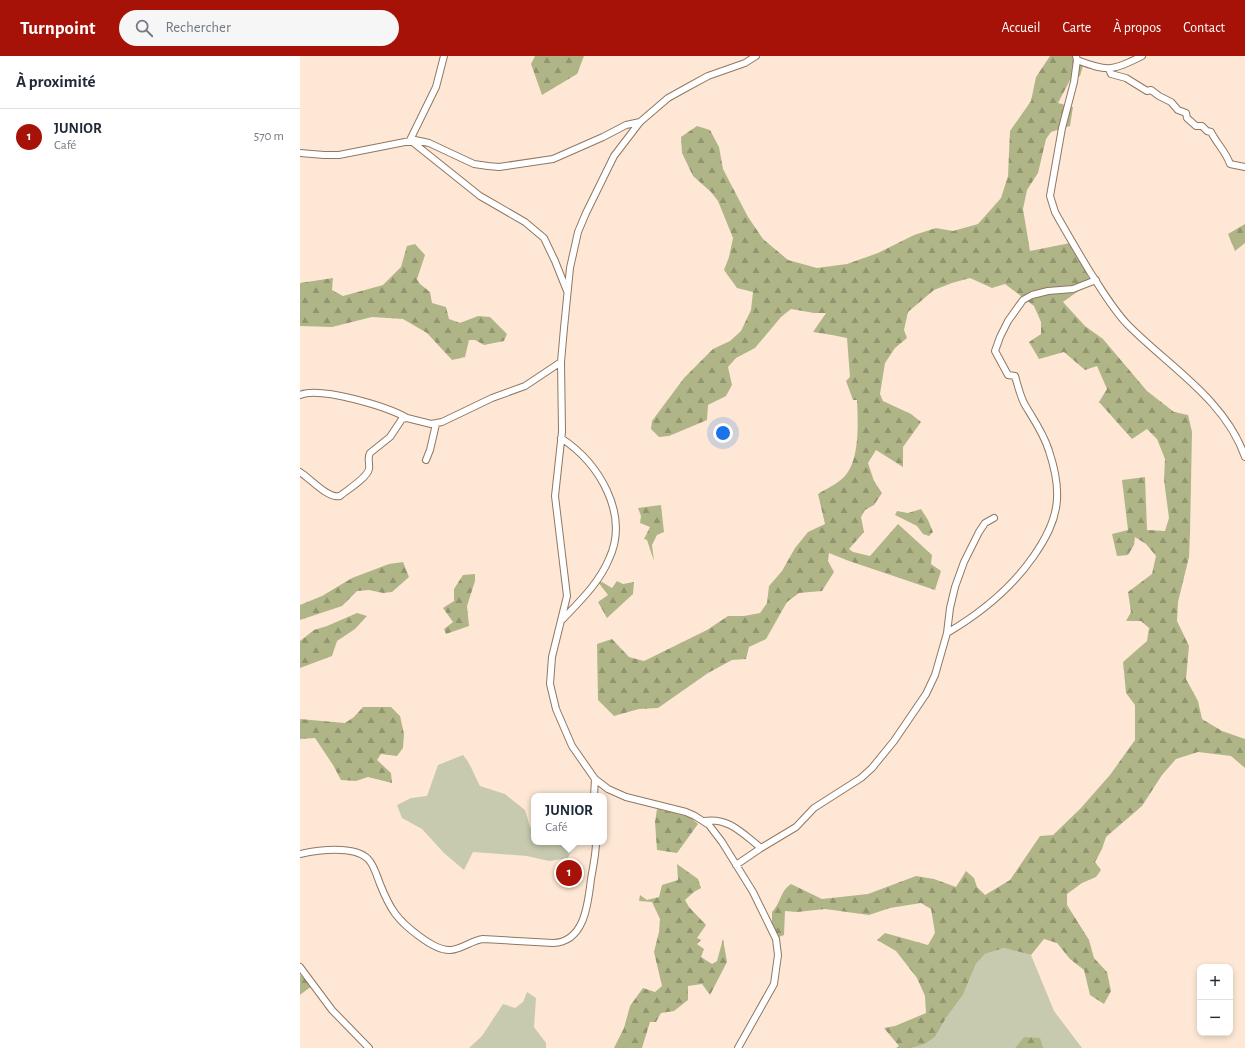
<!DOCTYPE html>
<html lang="fr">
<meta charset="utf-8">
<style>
:root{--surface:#fff;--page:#f6f6f7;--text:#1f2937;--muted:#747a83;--line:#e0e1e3;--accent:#a61207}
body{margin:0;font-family:"Alegreya Sans",sans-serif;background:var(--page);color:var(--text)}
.controls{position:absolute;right:12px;bottom:12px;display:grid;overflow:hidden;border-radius:8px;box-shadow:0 2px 6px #0003}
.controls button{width:36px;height:36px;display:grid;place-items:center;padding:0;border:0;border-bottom:1px solid var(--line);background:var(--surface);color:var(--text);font:20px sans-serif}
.you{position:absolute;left:423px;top:377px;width:14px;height:14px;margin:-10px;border:3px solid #fff;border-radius:50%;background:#1a73e8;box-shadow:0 0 0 6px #1a73e833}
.badge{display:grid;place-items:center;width:26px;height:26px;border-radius:50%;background:var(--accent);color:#fff;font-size:13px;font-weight:700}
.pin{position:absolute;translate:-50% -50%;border:2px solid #fff;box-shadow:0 1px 4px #0006}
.popup{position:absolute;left:231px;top:737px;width:76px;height:52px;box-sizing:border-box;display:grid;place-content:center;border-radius:8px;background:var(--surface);filter:drop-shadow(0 1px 3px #0005);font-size:13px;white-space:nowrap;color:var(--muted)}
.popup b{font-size:15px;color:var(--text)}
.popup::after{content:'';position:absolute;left:50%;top:100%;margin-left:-8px;border:8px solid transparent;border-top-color:var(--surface)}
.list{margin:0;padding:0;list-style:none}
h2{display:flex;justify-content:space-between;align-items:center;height:52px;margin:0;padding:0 16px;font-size:17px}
h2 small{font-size:13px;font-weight:400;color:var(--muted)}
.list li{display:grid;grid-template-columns:26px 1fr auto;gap:12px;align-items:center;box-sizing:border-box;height:56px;padding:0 16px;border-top:1px solid var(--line)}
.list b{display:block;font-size:15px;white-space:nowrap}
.list p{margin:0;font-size:13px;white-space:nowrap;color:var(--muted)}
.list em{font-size:13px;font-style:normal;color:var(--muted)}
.icon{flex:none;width:22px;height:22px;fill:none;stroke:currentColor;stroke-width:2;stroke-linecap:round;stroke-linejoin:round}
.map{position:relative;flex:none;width:945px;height:992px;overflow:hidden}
header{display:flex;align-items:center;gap:24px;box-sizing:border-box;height:56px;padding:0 20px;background:var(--accent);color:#fff}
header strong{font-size:19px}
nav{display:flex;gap:22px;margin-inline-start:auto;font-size:14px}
.search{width:280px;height:36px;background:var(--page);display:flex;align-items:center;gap:10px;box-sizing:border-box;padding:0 14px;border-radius:22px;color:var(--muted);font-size:15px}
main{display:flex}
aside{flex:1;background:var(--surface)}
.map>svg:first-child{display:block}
.grass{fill:#c7caae}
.forest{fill:url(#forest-firs)}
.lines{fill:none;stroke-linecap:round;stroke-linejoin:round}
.street-casing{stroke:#907762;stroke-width:8}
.street{stroke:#fff;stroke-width:6}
</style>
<header>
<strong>Turnpoint</strong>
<div class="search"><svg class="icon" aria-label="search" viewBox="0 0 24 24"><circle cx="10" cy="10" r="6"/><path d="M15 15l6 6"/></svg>Rechercher</div>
<nav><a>Accueil</a><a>Carte</a><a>À propos</a><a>Contact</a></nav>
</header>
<main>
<aside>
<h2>À proximité<small></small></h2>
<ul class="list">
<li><span class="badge">1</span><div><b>JUNIOR</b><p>Café</p></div><em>570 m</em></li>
</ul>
</aside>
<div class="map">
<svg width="945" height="992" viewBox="0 0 945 992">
<defs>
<pattern id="forest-firs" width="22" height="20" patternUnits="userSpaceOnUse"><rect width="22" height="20" fill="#b0b588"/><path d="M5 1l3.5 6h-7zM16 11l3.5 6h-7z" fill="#90946f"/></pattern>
</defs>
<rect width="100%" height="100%" fill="#fee8d5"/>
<path class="grass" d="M163 699C171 708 174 719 180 730L205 738 225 754 230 771 234 773V786H267L274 789 268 802 249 805 227 800 173 796 164 814 144 797 122 773 102 762 97 749 111 742 127 740 138 709Z
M704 892 731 899 754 955 782 992H612L625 988 635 981 646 962 663 939 676 908 685 898Z
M227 936 236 942 234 971 246 987V992H169L182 980 203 948 215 952 223 946Z"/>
<path class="forest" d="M235 0H284L277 18 242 39 231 8Z
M750 0H773L783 10 780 20 770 24 758 47 773 51 770 70 751 76 746 83 738 117 727 134 723 153 730 195 770 187 791 226 763 246 785 270 803 283 847 335 874 356 888 359 892 376 890 478 889 501 878 546 877 565 889 590 886 623 898 645 902 663 922 675 945 683V712L931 700 898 696 876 703 862 719 842 750 806 781 802 793 795 806 801 814 796 821 782 827 767 838V849L789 884 794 902 807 916 811 935 804 948 790 939 784 914 770 903 757 887 744 883 731 899 704 892 685 898 676 908 663 939 646 962 635 981 625 988 612 992H596L599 990 584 972 595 970 626 957 625 940 617 922 596 895 577 884 585 877 628 889 635 877 631 853 621 847 590 852 569 859 525 853 497 856 485 855 484 879 479 881 472 870V856C481 847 480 835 491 828L522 843 568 838 616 820 634 823 656 831 666 815 674 822 677 831 685 839 710 824 740 780 753 779 780 753 810 719 835 684V649L826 637 823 606 847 585 849 572 841 565H826L831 556 828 536 852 518 856 500 846 488 835 481 834 489 828 499 817 500 812 478 828 474 822 424 845 421 847 474 865 475 869 462 864 424 865 403 857 383 847 373 832 383 799 346 807 333 797 310 785 314 764 296 739 303 729 286 741 278V266L734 250 705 228 692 232 670 222 652 227 634 234 608 256 604 274 607 282 595 292 585 307 580 338 583 345 611 358 621 366 603 391V411L576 394 568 407 574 425 582 437 574 449 565 454 561 461 564 476 549 493 553 496 570 500 598 468 632 499 631 508 641 515 635 534 549 505 529 497 528 505 534 516 522 535 499 537 487 546 466 583 449 591 446 603 432 604 408 617 358 652 339 653 314 660 298 644 297 588 312 583 329 601 344 605 407 574 428 560H444L460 557 467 547 469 530 482 515 495 492 508 476 525 468 518 438C526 433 539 427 545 420 560 403 558 366 557 344H553L546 325 550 321 547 282 532 279 513 276 526 257H514L491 253 481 261 455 292 436 302 428 311 432 329 426 340 408 349 407 364 369 380 359 381 351 373 352 365 384 322 413 293 430 285 441 275 451 254 453 236 437 232 424 214 429 201 433 182 418 145 411 136 393 120 382 97 381 81 397 70 410 74 419 91 423 113 448 161 463 183 488 204 517 212 547 208 578 197 614 179 636 172 653 175 678 168 701 142 708 120 710 75 731 45 736 21Z
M945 168V187L935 195 928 178Z
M115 188 125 199 117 223 120 228 130 236 132 247 146 251 149 263 160 267 178 260 190 261 207 278 204 285 184 289 175 284H169L165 301 152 304 127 277 103 263 72 261 32 271 0 270V227L33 222 32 234 43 240 83 229 101 211 107 190Z
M361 449 364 476 357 479 352 489 354 505 347 484 344 483 350 471 340 467 341 460 338 452Z
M621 453 628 464 633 476 629 480 623 478 617 470 595 459 597 455 608 457Z
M103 506 109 521 92 536 83 537 69 534 57 535 42 550 0 564V549L22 540 52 522 89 508Z
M175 518V525L167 550 169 570 146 578 144 573 153 566 143 552 154 545V533L163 519Z
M317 525 323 528 334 526 333 538 307 562 298 546 308 539 298 526H302L312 532Z
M57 557 67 560 55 573 37 585 32 600 0 612V585L14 574 27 570Z
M63 651H91L100 660 104 678 103 692 97 700 81 698 77 704 91 717 92 727 68 721 56 725 41 724 33 709 15 682 0 683V663L45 667 54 661Z
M357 753 390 761 398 768 377 797 357 794 355 766Z
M377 808 398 823 401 832 394 836 385 844 389 851 406 869 397 882 401 884 397 888 404 893 401 901 412 908 417 905 423 883 427 906 410 939 402 928 388 930V944L374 955 361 957 356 966H350L342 992H314L324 972 330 950 343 932 355 936 362 930 354 896 359 876 360 863 352 846 339 845 340 839 347 844 359 841 362 829 378 824Z
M0 919 13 929 0 939Z
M724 981 740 982 743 992H715Z"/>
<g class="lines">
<defs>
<path id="street" d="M144 0 136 31 110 84 180 140 225 166 244 182 255 205 267 235
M776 0 777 4 774 26 762 72 750 140 755 156C766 176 778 196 790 216 802 234 812 252 827 268 868 310 925 343 945 401
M777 4C808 16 812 15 842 0
M809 13 811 18 826 22 847 35 851 34 859 40 871 46 878 54 886 57 887 62 896 70H902L907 75 911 76C917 88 926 96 930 108L945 111
M0 97 24 99H39L115 84 129 87 174 108 188 110 199 111 253 103 303 81 326 69 340 66
M0 339C20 330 88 351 107 362
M261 382C299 407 330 458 309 503 299 527 280 545 262 564
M126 404 130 394 136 368
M0 416C11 423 28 443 40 440 47 434 67 422 69 413 70 407 67 402 70 397L90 381 102 363 107 362 131 368 142 366 192 342 225 330 261 306
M647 577C681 557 710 534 733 501 745 484 756 465 757 443 758 427 754 410 749 395 744 378 734 364 725 349 720 340 718 330 715 320L708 319 695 295 700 281 708 265 723 244 732 239 748 235 773 233 796 224
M294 740 295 723
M404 765C429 761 443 778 461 792
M0 798C18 794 54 789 68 803 74 809 77 820 80 828 90 853 97 864 119 880 127 886 139 894 149 894 159 895 172 884 183 883L253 887C285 886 288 847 291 823 293 811 296 798 296 786
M436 809 461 792 496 771 514 752 561 722 572 712 594 685 626 638 635 619 647 577 650 552 655 531 664 506 679 476 685 467 694 462
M0 911 32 954 69 992
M438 992 474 928 478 899 476 883 453 836 422 786 409 769 395 760 386 756 326 741 308 733 295 723 272 690 256 653 250 628 252 601 267 540 255 440 262 376 261 306 264 272 270 212 278 176 286 157 314 100 340 66 368 42 386 32 408 20 445 7 456 0"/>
</defs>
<use href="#street" class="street-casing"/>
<use href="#street" class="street"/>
</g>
</svg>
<div class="controls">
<button>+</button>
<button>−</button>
</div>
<div class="you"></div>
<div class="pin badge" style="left:269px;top:817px">1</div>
<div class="popup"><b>JUNIOR</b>Café</div>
</div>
</main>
